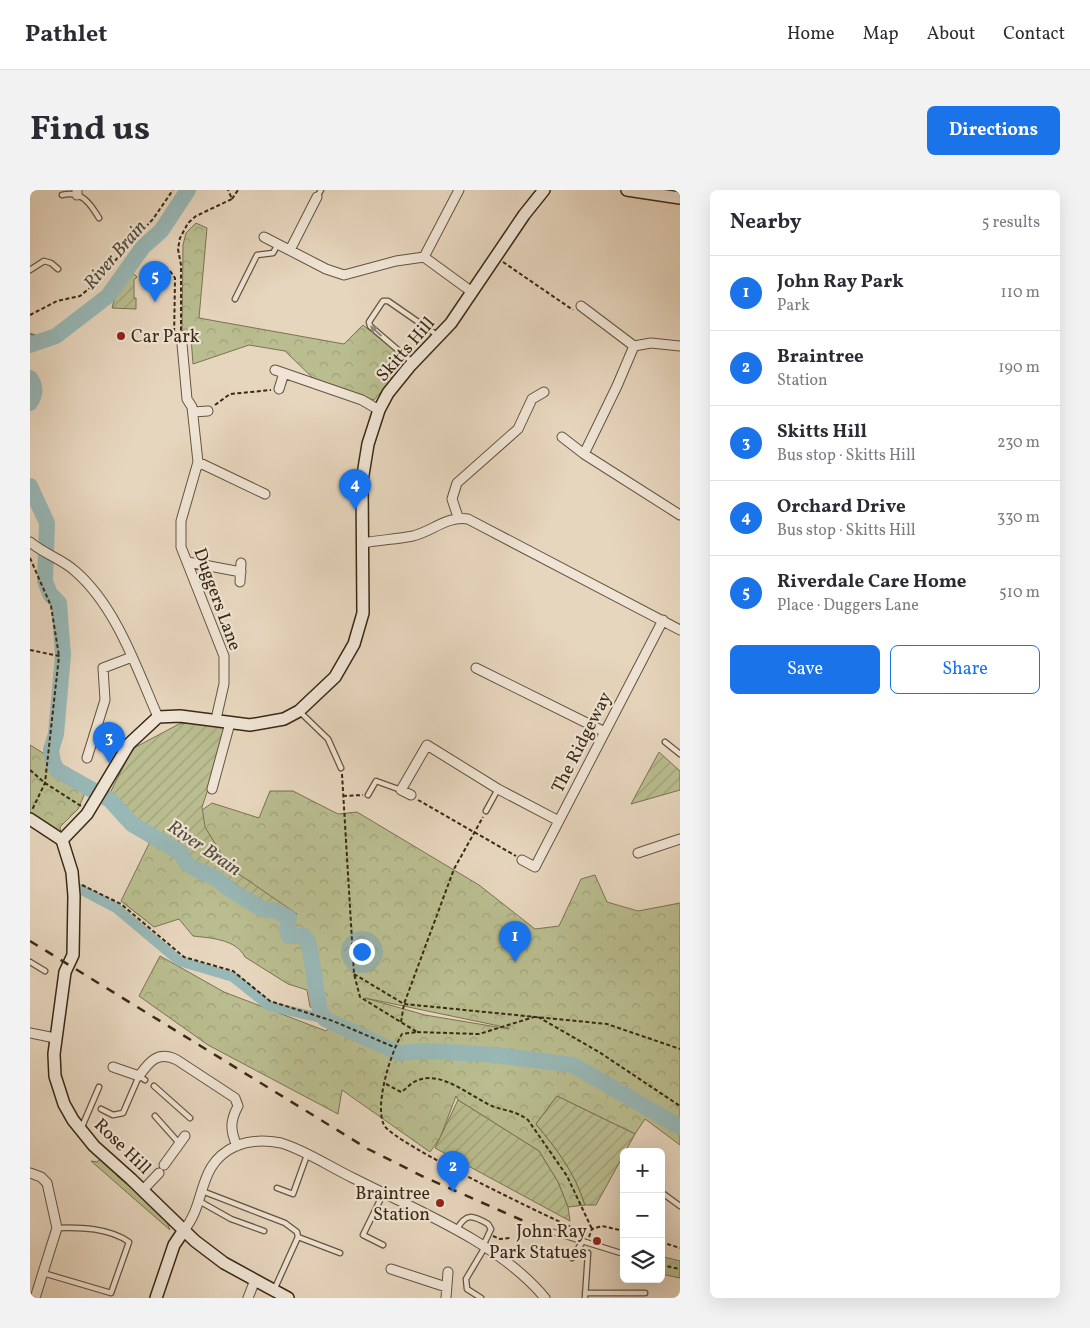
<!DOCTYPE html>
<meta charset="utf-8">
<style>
:root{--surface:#fff;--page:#f2f2f3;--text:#2b2b33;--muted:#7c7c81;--line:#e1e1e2;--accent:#1a73e8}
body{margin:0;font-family:Vollkorn,serif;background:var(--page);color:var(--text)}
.controls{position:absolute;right:15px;bottom:15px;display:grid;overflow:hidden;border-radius:8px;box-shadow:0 5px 20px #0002}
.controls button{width:45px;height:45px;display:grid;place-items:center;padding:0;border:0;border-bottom:1px solid var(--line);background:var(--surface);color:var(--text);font:25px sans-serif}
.you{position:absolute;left:331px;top:761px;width:18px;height:18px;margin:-12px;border:4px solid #fff;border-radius:50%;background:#1a73e8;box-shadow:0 0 0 8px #1a73e833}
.badge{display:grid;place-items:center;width:32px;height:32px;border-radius:50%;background:var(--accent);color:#fff;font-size:16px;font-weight:700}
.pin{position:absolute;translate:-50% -41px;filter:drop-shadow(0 1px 2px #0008)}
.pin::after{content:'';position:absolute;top:26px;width:18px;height:15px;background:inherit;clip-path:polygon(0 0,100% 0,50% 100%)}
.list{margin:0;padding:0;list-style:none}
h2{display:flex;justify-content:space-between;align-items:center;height:65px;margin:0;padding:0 20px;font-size:21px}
h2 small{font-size:16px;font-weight:400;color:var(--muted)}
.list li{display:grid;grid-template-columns:32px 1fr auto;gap:15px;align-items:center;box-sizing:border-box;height:75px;padding:0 20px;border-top:1px solid var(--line)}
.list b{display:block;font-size:19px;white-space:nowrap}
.list p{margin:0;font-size:16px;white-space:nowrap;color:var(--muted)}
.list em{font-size:16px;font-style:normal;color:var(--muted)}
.actions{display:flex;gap:10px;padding:15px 20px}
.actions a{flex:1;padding:11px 0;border:1px solid var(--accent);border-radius:8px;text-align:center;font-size:18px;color:var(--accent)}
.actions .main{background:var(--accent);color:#fff}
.icon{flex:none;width:28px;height:28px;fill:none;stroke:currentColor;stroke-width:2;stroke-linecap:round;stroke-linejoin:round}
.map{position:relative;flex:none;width:650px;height:1108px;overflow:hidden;border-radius:8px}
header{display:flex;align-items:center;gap:30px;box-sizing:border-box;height:70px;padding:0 25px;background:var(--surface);border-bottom:1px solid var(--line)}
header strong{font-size:24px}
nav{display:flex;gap:28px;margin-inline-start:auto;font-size:18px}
.intro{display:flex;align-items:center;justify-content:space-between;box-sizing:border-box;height:120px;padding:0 30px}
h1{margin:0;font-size:35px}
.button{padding:12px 22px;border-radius:8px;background:var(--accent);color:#fff;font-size:18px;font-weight:700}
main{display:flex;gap:30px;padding:0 30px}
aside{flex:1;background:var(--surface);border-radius:8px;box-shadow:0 5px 20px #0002}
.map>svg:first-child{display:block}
.grass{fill:url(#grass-tufts);stroke:#7a7352}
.forest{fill:url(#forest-crowns);stroke:#7a7352;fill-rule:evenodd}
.garden{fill:url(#garden-furrows);stroke:#7a7352}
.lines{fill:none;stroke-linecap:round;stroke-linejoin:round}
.stream{stroke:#727f76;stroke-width:2.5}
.canal{stroke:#98b8b7;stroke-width:10}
.river{stroke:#98b8b7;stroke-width:16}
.lane-casing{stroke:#65543e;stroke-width:7}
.street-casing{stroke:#65543e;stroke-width:11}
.secondary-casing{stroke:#3a2914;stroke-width:14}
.path{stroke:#3a2914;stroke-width:2;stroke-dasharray:4 2.5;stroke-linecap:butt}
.lane{stroke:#efe4d5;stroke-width:4.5}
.street{stroke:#efe4d5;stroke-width:9}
.secondary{stroke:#efe4d5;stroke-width:11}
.rail{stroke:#3a2914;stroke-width:2.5;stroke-dasharray:9 9;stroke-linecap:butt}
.oneway{fill:#948674}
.poi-dot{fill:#8f2418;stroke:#efe4d5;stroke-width:2}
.labels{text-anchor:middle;stroke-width:4.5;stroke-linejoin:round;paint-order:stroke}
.poi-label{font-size:18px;fill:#3a2914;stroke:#efe4d5;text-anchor:end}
.street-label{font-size:18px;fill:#3a2914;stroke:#efe4d5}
.water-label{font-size:19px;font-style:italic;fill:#524d3d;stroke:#efe4d5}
</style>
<header>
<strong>Pathlet</strong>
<nav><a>Home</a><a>Map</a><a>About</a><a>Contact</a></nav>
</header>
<div class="intro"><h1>Find us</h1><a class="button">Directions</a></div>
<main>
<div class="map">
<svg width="650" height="1108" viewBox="0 0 650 1108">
<defs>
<pattern id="grass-tufts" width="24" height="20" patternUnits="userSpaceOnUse" patternTransform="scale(1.25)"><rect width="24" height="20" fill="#b9bd8f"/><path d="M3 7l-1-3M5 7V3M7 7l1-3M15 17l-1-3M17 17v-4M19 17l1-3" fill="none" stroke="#a0a27a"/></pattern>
<pattern id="forest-crowns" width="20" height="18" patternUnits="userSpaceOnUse" patternTransform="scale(1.25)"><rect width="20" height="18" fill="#b9bd8f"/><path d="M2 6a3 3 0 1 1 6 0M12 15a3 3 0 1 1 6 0" fill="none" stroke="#a0a27a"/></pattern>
<pattern id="garden-furrows" width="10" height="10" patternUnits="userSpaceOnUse" patternTransform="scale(1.25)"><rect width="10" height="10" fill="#b9bd8f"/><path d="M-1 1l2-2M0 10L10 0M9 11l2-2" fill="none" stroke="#a0a27a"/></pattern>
</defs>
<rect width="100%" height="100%" fill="#e7d6be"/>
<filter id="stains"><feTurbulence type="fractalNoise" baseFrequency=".004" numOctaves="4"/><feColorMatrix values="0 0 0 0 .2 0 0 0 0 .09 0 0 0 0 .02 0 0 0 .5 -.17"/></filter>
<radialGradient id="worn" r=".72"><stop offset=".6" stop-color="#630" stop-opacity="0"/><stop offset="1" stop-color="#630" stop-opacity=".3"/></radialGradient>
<path class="grass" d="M71 968 83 978 87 986 134 1025 140 1040 61 971 67 972Z"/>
<path class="forest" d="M166 33 177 38 169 128 314 154 333 135 378 171 344 210 288 193 255 161 219 155 163 174 161 147 152 144 153 55 156 43Z
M0 555 21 568 26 586 55 603 48 619 30 637 32 650 0 627Z
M240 601H263L308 624 327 622 449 695 505 739 529 736 551 689 565 685 577 712 608 721 650 713V955L615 929 605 944 527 906 506 934C528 961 544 981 555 1015L538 1017 528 992 509 961 428 910 426 906 410 948 400 962 312 900 308 924 178 855 109 806 130 766 194 802 296 841 310 828 280 817 277 800 258 794 215 767C206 749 180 748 163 746L149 729 124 737 91 711 135 621 148 637 182 613 229 628ZM335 808 479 838V839L395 825Z
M634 1067 650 1071V1088L631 1084Z"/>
<path class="garden" d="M103 83 107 87 104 90V108H106V119L82 118C85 105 92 91 103 83Z
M160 533 195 537 190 564 172 617 175 637 200 678 267 724 236 715 188 682 166 674 156 660 117 638 80 603 102 559 149 534Z
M629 562 650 581V600L601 614Z
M527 906 605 944 566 1015H555C544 981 528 961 506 934Z
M428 910 509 961 528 992 538 1017 540 1031 405 958Z"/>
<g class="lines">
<path class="stream" d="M0 144 10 147 26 146"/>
<path class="canal" d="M50 699 86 718 149 771 203 787 239 816 295 829"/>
<path class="river" d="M0 155 26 146 78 106 113 57 131 41 158 0
M0 188C6 197 6 203 0 213
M0 296 17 333 15 391 20 404 29 413 33 465 26 544 21 560 23 572 27 580 80 610 102 634 151 663 157 674 162 677 185 688 202 701 233 719 247 721 259 728 257 741 259 746H274L279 755 290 821 295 829 369 863 398 861 466 865 543 875 650 937"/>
<defs>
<path id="lane" d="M32 5C51 0 60 13 69 28
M287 7 291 0
M0 80 14 71 21 73 28 79
M205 109 227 65 243 63 248 54
M382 172 340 136 339 132 353 111H358L407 145
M270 522 298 549 311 578
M635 552 650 564
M338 605 346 591 371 600
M456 621 468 599
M0 772 15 781
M124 896 160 928
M71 919 83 925 93 923 109 886 115 890
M125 926 149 953
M51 939 69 897
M247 998 263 1004 277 965
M172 1001 255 1033 267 1042 268 1047 244 1100
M631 1002 650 1016
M353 1004 333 1045 353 1055
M169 1011 201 1029 234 1041
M427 1039C436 1023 442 1025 458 1034L461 1039 453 1056
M523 1042 594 1064
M268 1047 310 1063
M542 1068 553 1051
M13 1083 81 1103 98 1055 99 1052C79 1038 51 1037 27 1038
M555 1103H615
M451 1108 437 1099 436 1089 455 1057
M555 1108 558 1063"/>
<path id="street" d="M47 5V0
M234 47 296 79 314 85 366 71 394 67 442 102
M260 60 287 7
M394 67 429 0
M551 116 604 156
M152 154 157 209 162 217 168 272 151 331V357L194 466V494L186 529
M245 180 332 210 349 220
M249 199 254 183
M163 222 178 221
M532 247 554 264 650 325
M554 264 587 196 604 156 621 153 650 156
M168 272 235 304
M428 327 422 309 427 293 488 239 502 209 514 202
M0 352C14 364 32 369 45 381 86 416 107 479 128 527
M333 353C350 350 367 349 383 346 403 341 416 326 438 329L650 440
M158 372 211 382
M210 392 211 373
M446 478 575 542
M57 568 75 510 73 478 102 467
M182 599 200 533
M381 605 371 600 397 555 468 599 529 631
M608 663 650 649
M492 670 505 677 633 430
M0 843 25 848
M83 877 109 886C119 872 128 860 147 870L205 908 208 916C200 931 200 940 207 956
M134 975 155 946
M0 983 11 987 17 993 27 1038 5 1108
M113 1000 129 983
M154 1040C177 1013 166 974 206 956 220 950 236 950 251 953 275 960 300 977 323 988 386 1020 470 1053 515 1108
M361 1079 416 1097
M218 1108 225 1090
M416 1108 418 1082"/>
<path id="secondary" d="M597 0 650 8
M0 629 32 650
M32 650 57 624 99 554 128 527 150 526 220 535 254 529 269 521 305 487 324 454 333 423 332 291 338 254 349 220 358 203 379 177 421 133 494 25 514 0
M32 650 42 682 44 706 43 765 35 782 24 864 25 886 34 914 43 930 64 956 101 989 165 1051 194 1073 258 1108
M126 1108 144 1055 154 1040"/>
</defs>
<use href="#lane" class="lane-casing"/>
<use href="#street" class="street-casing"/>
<use href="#secondary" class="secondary-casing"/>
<path class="path" d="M202 9 208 0
M473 72 543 120
M136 81V76H130V81H140L145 88 144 151
M0 125 27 111 50 106 61 97 123 29 143 0
M151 147V75L148 59 150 48 158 33 166 26 202 9 198 0
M185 215 200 204 241 200
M0 368 21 416 29 466
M0 460 29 466 15 593 2 620
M0 580 15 593 51 616
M312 584 324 784 330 807 387 842 372 844C361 862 344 915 354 935 364 954 527 1031 556 1044
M313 606 333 605
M388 610 486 666
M52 695 91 714 154 767 203 781 240 811 303 831 364 857
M324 784 374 814 577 834 650 859
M508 827 569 862 650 916
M371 832 374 814 424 679 453 627
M387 842 449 844 504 827
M356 894 371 902C376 899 381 893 386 891 411 879 441 907 462 916 475 921 487 921 498 930L537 986 562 1039
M463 1046 470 1049 480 1048
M559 1047 562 1039 572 1036 594 1041
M631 1052 650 1058
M631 1075 650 1079"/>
<use href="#lane" class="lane"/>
<use href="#street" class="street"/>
<use href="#secondary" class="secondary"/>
<path class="rail" d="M0 751 338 959 394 987 496 1032"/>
</g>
<defs><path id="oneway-solid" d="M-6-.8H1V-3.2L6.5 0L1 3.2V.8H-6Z" transform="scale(1.25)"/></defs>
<use class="oneway" href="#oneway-solid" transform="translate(346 141) rotate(-138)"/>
<g class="poi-dot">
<circle cx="91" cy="146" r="5"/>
<circle cx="410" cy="1013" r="5"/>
<circle cx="567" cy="1051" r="5"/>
</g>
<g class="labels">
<g class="poi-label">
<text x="101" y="152" text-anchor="start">Car Park</text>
<text x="400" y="1009">Braintree<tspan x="400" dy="21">Station</tspan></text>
<text x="557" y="1047">John Ray<tspan x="557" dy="21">Park Statues</tspan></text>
</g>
<g class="street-label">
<text transform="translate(375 159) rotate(-49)" y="6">Skitts Hill</text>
<text transform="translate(188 409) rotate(70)" y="6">Duggers Lane</text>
<text transform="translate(551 552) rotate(-63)" y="6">The Ridgeway</text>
<text transform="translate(93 956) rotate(44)" y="6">Rose Hill</text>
</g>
<g class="water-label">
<text transform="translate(84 64) rotate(-49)" y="7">River Brain</text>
<text transform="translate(175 657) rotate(34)" y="7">River Brain</text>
</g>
</g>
<rect width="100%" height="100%" filter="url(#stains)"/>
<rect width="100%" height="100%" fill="url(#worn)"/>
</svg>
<div class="controls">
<button>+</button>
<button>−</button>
<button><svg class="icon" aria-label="layers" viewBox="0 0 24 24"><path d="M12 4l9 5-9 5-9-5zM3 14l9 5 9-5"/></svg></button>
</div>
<div class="you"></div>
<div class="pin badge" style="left:485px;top:772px">1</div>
<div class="pin badge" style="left:423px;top:1002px">2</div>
<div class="pin badge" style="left:79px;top:573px">3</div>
<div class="pin badge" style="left:325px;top:320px">4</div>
<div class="pin badge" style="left:125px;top:112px">5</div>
</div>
<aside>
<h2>Nearby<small>5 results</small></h2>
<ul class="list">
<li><span class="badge">1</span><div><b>John Ray Park</b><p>Park</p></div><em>110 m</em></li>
<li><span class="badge">2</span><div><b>Braintree</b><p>Station</p></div><em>190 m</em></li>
<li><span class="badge">3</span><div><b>Skitts Hill</b><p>Bus stop · Skitts Hill</p></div><em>230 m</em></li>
<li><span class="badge">4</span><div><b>Orchard Drive</b><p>Bus stop · Skitts Hill</p></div><em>330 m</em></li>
<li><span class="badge">5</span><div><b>Riverdale Care Home</b><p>Place · Duggers Lane</p></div><em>510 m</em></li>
</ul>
<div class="actions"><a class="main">Save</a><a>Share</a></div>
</aside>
</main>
